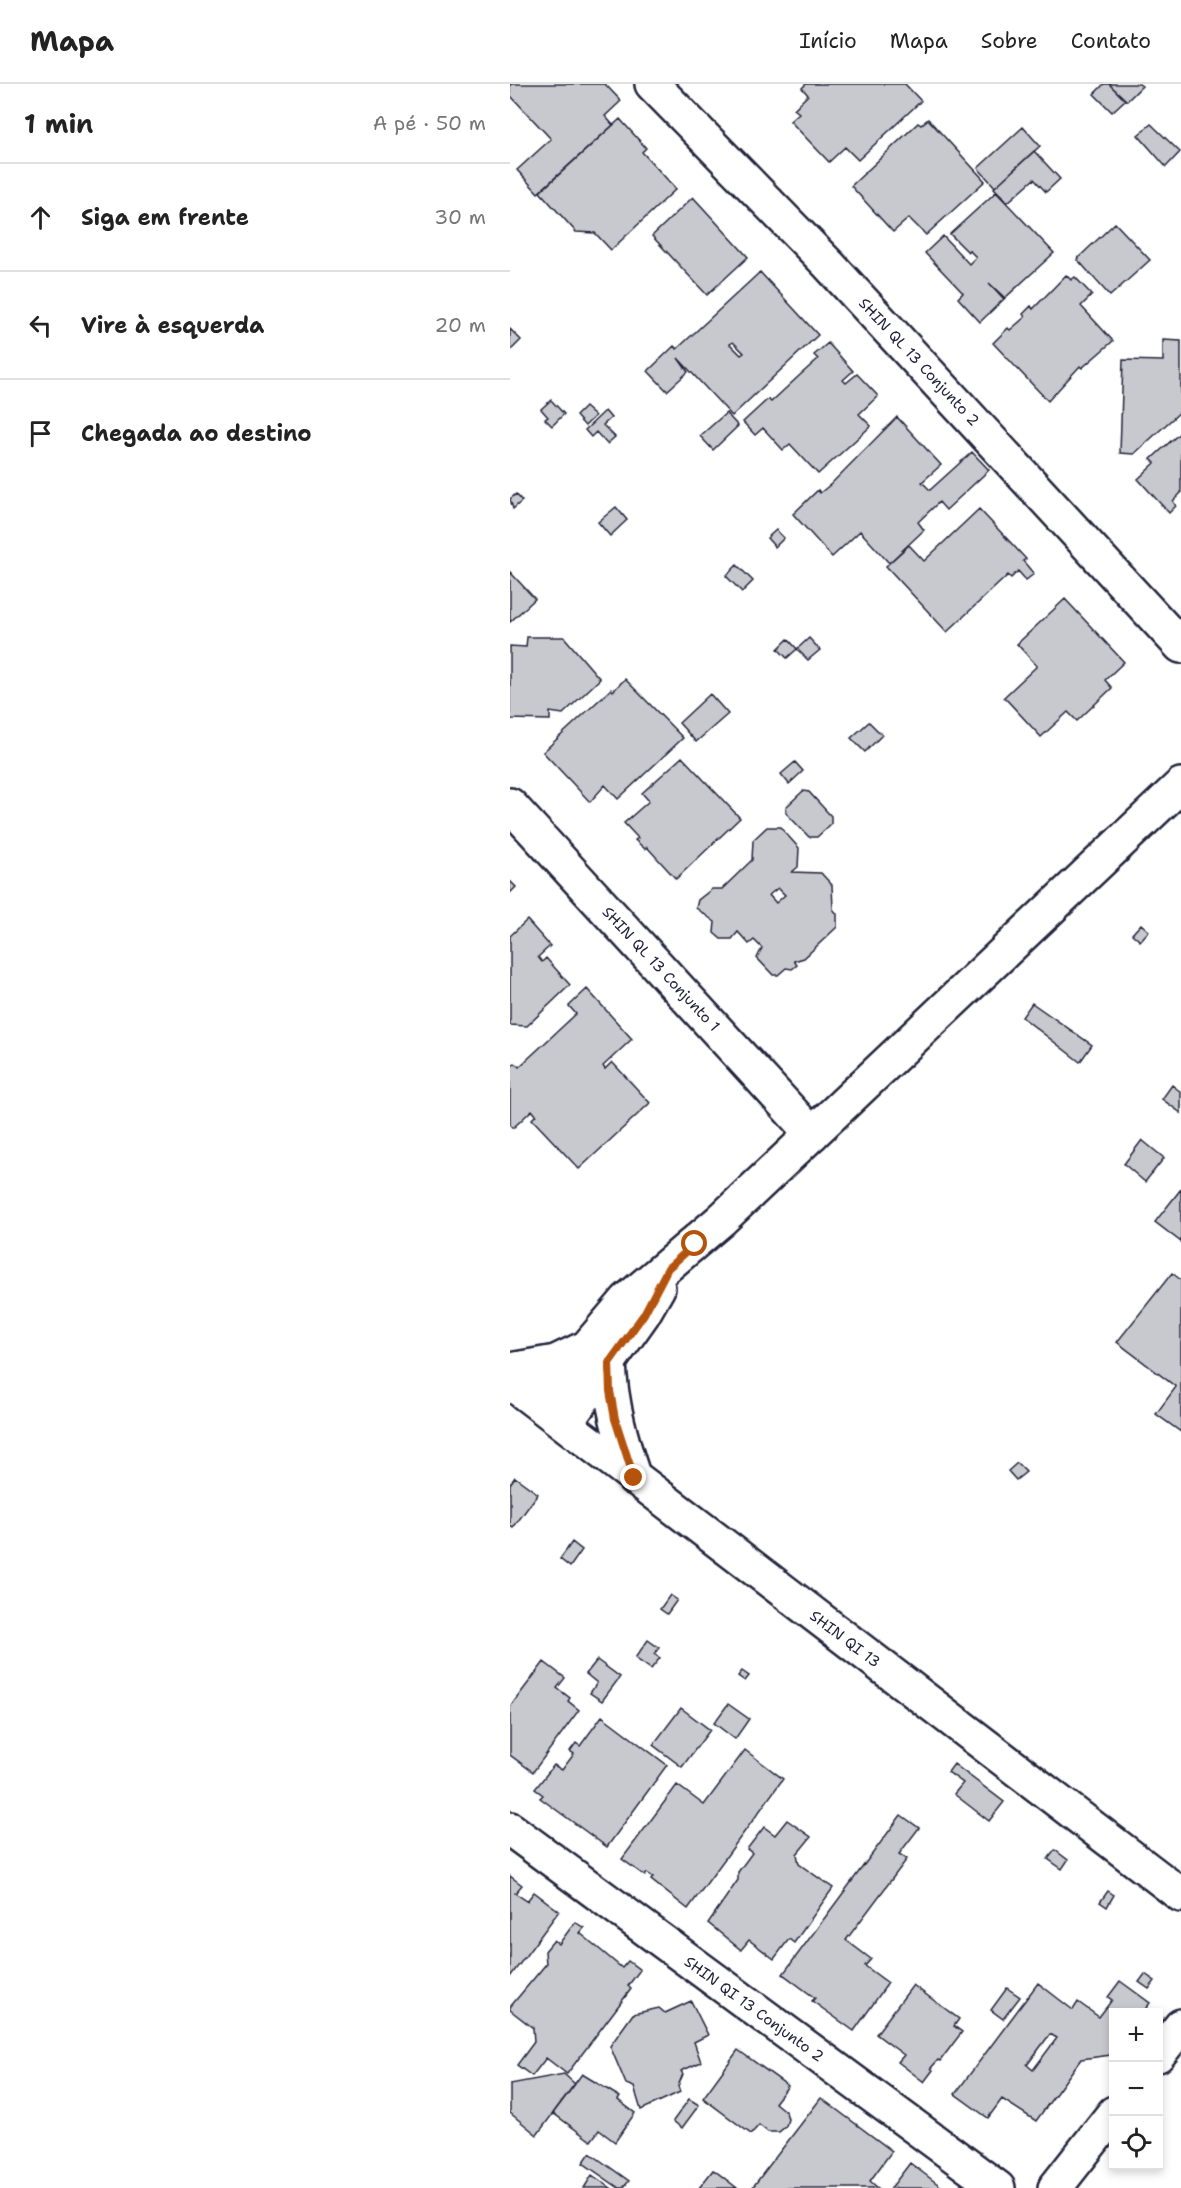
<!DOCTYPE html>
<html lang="pt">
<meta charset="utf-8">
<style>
:root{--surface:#fff;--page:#f2f2f2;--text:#222;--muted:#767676;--line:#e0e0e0}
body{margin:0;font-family:"Shantell Sans",sans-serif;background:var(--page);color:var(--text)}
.controls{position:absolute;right:18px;bottom:18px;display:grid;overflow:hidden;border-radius:0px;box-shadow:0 3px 9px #0003}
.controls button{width:54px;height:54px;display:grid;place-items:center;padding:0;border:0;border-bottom:2px solid var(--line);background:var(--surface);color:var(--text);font:30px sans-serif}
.stop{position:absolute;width:18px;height:18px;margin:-14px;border:4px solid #b45309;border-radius:50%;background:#fff}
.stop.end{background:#b45309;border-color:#fff;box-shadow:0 2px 6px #0008}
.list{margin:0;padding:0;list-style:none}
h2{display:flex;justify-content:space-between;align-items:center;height:78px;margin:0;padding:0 24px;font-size:26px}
h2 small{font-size:20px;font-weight:400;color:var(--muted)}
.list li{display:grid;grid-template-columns:39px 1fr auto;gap:18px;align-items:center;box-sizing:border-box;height:108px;padding:0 24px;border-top:2px solid var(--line)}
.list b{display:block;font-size:22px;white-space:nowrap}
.list em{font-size:20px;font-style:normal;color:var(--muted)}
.icon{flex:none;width:33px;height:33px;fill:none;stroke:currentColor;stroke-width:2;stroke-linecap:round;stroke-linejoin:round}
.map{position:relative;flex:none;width:671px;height:2104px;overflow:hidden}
header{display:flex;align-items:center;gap:36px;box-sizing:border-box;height:84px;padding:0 30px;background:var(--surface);border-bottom:2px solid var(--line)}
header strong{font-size:28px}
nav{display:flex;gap:33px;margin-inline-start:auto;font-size:21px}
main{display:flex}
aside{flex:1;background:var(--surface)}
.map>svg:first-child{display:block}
.building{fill:#c8c8cf;stroke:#22223b;stroke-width:1.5;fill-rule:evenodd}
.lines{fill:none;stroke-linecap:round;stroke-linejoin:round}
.minor-casing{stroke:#22223b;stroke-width:38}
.tertiary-casing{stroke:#22223b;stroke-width:38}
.minor{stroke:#fff;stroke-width:33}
.tertiary{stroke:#fff;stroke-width:33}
.route{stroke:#b45309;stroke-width:8}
.labels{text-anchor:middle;stroke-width:4.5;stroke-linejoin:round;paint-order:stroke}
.street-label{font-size:15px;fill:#22223b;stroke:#fff}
</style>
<header>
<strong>Mapa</strong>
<nav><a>Início</a><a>Mapa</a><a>Sobre</a><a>Contato</a></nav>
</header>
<main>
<aside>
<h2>1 min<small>A pé · 50 m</small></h2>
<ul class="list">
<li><svg class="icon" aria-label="ahead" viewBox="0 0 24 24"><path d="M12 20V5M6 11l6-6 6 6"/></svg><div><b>Siga em frente</b></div><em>30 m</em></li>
<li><svg class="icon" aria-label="left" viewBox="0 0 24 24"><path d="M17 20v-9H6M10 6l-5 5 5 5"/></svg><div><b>Vire à esquerda</b></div><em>20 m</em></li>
<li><svg class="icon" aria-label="arrive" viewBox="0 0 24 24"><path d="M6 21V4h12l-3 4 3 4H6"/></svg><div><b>Chegada ao destino</b></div></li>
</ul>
</aside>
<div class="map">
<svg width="671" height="2104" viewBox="0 0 671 2104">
<rect width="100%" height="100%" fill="#fff"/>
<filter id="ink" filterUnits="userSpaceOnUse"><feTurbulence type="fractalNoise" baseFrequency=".0167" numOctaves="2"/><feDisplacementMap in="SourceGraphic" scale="12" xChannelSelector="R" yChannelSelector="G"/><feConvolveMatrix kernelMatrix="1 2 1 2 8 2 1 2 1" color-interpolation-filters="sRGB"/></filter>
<g filter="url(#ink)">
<path class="building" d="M0 0H95L111 17 95 32 103 41 28 109 7 86 41 55 0 11Z
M296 0H395L411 17 348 76 335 63 319 78 280 37 289 29 284 25 298 11 292 4Z
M594 0H599L615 16 602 28 584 10Z
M599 0H629L632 2 617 17Z
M110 35 136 64 132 68 166 105 101 166 85 149 66 148 30 108Z
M418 35 475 97 416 151 399 134 383 148 341 102 408 39 411 41Z
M641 40 670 68 656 83 628 51Z
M513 43 530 62 485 103 468 84Z
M524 67 550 95 536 108 524 95 498 118 484 104Z
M486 108 544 169 495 214 479 199 494 215 470 238 448 214 453 209 415 169 433 152 459 180 466 173 459 166 458 168 440 150Z
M183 113 238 173 197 211 142 152Z
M605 139 640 176 600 212 567 175Z
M250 188 308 251 222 332 168 274 178 288 157 307 138 287 164 262 167 265ZM223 258 234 269 231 271 220 260Z
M556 191 561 196 565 193 582 211 571 222 603 257 572 284 570 282 538 317 483 259 498 244 500 246 515 233 513 230 521 222 523 225Z
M0 245 11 256 0 267Z
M653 256 671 257V327L624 370 610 369 613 276 653 277Z
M318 259 343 287 333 296 336 299 347 290 368 312 349 330 361 342 308 390 280 360 273 366 253 344 245 351 233 338 258 315 261 318 289 292 308 275 304 271Z
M41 316 54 330 42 342 35 335 38 333 31 325Z
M75 323 85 332 75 342 66 332Z
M95 327 101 334 93 341 105 353 97 360 86 348 81 353 75 346Z
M216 329 228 342 203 366 190 352Z
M387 333 431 381 412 398 420 406 462 368 479 386 436 426 429 418 408 438 414 446 379 479 350 447 322 473 283 430 308 406 310 409 321 400Z
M671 348V409L663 417 666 422 659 429 628 395 645 379 641 375Z
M6 410 12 417 3 425 0 415Z
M106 423 117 436 100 452 88 438Z
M469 425 516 475 513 477 524 490 516 496 508 487 501 494 498 491 437 548 376 482 399 461 414 477Z
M266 446 274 454 265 463 257 454Z
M227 481 243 497 232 508 216 492Z
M0 488 25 515 0 538Z
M555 515 614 578 595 596 602 604 567 637 558 628 531 653 494 613 527 582 507 560Z
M17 553H54L90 595 53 630 40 628V636L0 635V562L16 563Z
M299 554 310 566 298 576 287 565Z
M278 555 287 565 277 574 268 565Z
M115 595 173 654 108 715 95 701 80 718 33 668 101 605 103 607Z
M200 610 218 630 186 658 169 639Z
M359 638 372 651 355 668 341 654Z
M172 673 230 734 166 795 137 763 135 765 125 756 128 754 114 739 139 717 132 709Z
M285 678 293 687 279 700 271 690Z
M293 707 299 708 321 732V740L307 753H299L276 729V723Z
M257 743H270L289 764 288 783 282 788 311 789 322 801 323 825 327 830V843L294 874 284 877 287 881 282 885 276 884 268 891H263L247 874 252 864 244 856 239 860 228 848 222 855H211L204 849 205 838 186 824 188 816 202 805H212L242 776 243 756ZM268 804 275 811 266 819 259 811Z
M0 797 6 803 0 809Z
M17 836 40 862 28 873 32 878 36 874 60 901 17 942 0 941V852Z
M631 840 639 847 630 857 622 850Z
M77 905 122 955 93 982 95 985 102 978 140 1019 69 1085 22 1035 26 1031 22 1026 3 1044 0 1041V984L5 979 9 983 66 930 59 922Z
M522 919 582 961 570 978 512 933Z
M662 1001 671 1008V1029L652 1015Z
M632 1056 654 1074 635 1098 614 1080Z
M671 1105V1158L645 1138Z
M662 1189 671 1196V1348L646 1330 666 1303 607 1258Z
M507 1379 516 1388 506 1396 498 1387Z
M5 1393 28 1410 3 1444 0 1442V1400Z
M62 1458 72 1466 60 1483 50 1475Z
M160 1511 167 1516 157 1530 150 1525Z
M138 1556 149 1564 144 1570 150 1574 141 1585 125 1574Z
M87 1576 110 1593 92 1617 80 1609 87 1599 76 1590Z
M34 1578 55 1594 47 1604 60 1614 58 1617 69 1626 23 1688 0 1671V1623Z
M232 1587 239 1592 235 1597 228 1592Z
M218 1620 239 1635 225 1655 204 1639Z
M171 1624 200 1646 172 1683 143 1661Z
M92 1632 157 1681 97 1763 30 1714 33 1711 25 1705 44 1681 52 1686 64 1670 60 1667 66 1659 70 1662Z
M235 1666 273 1695 178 1825 141 1796 143 1793 137 1789 135 1792 112 1775 167 1701 194 1721Z
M444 1680 494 1718 479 1737 444 1710 453 1699 438 1688Z
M391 1731 409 1744 389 1770 397 1775 336 1856 361 1875 355 1882 378 1899 344 1947 302 1917 305 1914 273 1890Z
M277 1736 301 1753 287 1770 289 1780 323 1804 284 1859 279 1855 264 1875 239 1856 231 1866 198 1839 228 1796V1788L242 1769 237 1765 254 1743 265 1751Z
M545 1766 558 1776 552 1785 538 1775Z
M0 1792 12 1801 5 1809 17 1817 24 1808 49 1827 0 1893Z
M598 1807 604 1811 597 1823 590 1818Z
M65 1838 74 1844 70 1849 112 1884 118 1877 130 1886 118 1902 121 1905 57 1990 36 1974 22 1992 7 1981 24 1958 23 1944 0 1926V1923L36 1880 35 1867 44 1856 49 1860Z
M635 1890 645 1897 639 1905 629 1898Z
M610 1897 640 1919 633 1928H604V1968L601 1971 571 1975 526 2037 492 2015 478 2034 445 2010 528 1899 563 1926 568 1918 589 1933 602 1916 598 1913ZM540 1950 547 1954 523 1986 517 1981Z
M403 1901 449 1935 444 1942 452 1948 430 1977 428 1976 421 1984 423 1986 414 1998 388 1978 394 1971 366 1950Z
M497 1904 510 1913 493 1935 481 1926Z
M181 1917 198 1951 184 1958 191 1978 171 1987 173 1990 168 2002 170 2008 131 2026 124 2003 116 2000 100 1962 123 1930 149 1924 155 1929Z
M228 1966 278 2002 265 2019 276 2028 278 2035 276 2042 269 2048H258L249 2041 241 2050 193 2014Z
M54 1990 65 2000 27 2051 0 2029V2000Z
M72 1990 110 2013 108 2016 125 2029 105 2058 89 2046 81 2057 43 2029Z
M311 2014 382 2067 360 2097 368 2104H242Z
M179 2015 189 2021 172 2044 163 2037Z
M80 2069 119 2097 113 2104H109L73 2079Z
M400 2079 433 2104H381Z
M203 2086 205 2087 227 2104H189Z
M82 2091 101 2104H74Z"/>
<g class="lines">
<defs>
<path id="minor" d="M142 0 319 181 671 562
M0 721 302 1050
M0 1745 488 2104
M648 1971 671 1942
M545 2104 604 2029"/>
<path id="tertiary" d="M99 1279C101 1320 111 1356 124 1394
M0 1286 46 1278 71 1266
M0 1298 671 1811
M29 1320 117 1216 211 1136 671 701
M55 1340 133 1230 148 1204"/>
</defs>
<use href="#minor" class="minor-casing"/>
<use href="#tertiary" class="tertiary-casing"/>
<use href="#minor" class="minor"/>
<use href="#tertiary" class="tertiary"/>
</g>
</g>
<g class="lines" filter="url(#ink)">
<path class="route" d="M124 1394 105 1335 100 1307 99 1279 134 1230 158 1184 185 1160"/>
</g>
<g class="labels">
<g class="street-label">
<text transform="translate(409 278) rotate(47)" y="5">SHIN QL 13 Conjunto 2</text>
<text transform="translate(151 885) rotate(47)" y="5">SHIN QL 13 Conjunto 1</text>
<text transform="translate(335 1555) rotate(37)" y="5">SHIN QI 13</text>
<text transform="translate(244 1925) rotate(36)" y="5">SHIN QI 13 Conjunto 2</text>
</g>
</g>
</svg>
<div class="controls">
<button>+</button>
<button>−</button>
<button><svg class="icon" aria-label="locate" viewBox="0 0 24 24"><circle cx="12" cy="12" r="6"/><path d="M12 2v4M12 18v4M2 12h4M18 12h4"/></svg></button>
</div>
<div class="stop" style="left:185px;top:1160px"></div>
<div class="stop end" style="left:124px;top:1394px"></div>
</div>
</main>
